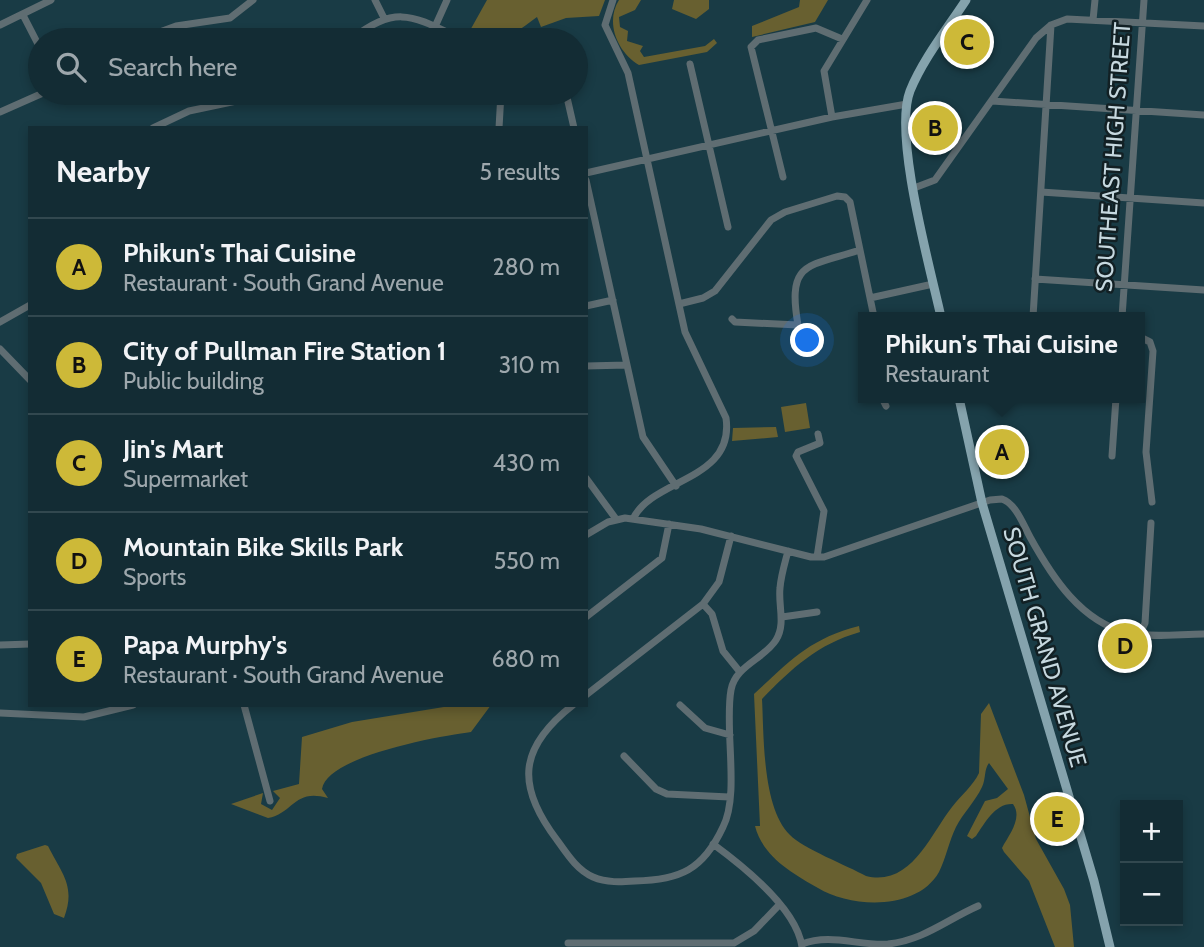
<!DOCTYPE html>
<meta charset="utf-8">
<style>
:root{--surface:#132c34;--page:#1c343c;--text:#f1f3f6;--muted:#9da7ac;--line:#32484f;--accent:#cdb938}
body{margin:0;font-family:Cabin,sans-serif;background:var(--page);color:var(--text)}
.controls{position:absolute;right:21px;bottom:21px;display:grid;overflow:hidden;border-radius:0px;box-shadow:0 4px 10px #0003}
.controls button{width:63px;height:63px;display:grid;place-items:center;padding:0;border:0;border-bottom:2px solid var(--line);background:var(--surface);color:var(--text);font:35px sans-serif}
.you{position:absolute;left:808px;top:341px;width:24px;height:24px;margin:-18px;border:5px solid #fff;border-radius:50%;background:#1a73e8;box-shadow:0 0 0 10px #1a73e833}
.badge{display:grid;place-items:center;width:46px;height:46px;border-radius:50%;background:var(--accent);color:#111;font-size:23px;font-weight:700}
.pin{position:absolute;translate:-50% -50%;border:4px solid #fff;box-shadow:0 2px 7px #0006}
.popup{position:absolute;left:858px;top:312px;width:287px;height:91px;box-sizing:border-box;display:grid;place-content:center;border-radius:0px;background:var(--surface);filter:drop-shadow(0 2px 5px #0005);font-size:23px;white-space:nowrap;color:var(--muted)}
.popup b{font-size:26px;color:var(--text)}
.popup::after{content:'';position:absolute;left:50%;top:100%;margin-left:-14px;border:14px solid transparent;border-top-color:var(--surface)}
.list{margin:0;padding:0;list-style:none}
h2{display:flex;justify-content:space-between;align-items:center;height:91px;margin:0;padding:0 28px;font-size:30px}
h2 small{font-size:23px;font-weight:400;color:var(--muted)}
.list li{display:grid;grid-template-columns:46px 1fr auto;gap:21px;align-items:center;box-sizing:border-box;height:98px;padding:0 28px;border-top:2px solid var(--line)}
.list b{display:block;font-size:26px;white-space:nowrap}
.list p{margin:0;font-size:23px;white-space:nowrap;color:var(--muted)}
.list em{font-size:23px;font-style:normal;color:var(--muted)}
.icon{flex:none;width:38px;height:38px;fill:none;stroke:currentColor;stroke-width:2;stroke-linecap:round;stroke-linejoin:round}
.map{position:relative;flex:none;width:1204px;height:947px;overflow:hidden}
.search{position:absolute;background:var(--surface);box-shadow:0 4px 10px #0003;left:28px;top:28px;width:560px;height:77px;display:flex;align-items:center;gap:18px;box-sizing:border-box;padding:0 24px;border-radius:38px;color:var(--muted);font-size:26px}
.panel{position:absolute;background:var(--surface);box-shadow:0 4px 10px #0003;left:28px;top:126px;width:560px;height:581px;border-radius:0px}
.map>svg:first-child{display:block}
.green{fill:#686030}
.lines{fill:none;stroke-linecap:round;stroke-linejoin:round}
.minor{stroke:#5f6d72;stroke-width:7}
.major{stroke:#85a3ad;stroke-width:9}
.labels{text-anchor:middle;stroke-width:5;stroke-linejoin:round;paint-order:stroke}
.street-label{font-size:23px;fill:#c6d8df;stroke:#122024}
</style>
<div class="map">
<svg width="1204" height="947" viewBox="0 0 1204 947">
<rect width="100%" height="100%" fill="#193b45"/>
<path class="green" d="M487 0H605L599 16 566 18 541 27 537 17C514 34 496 49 468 34Z
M619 0H641L635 10 619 17 620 27 628 31 627 41 643 46 640 51 644 57 705 46 714 39 717 43 707 52 639 65C617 52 605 22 619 0Z
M674 0H709V9L696 19 672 9Z
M800 0H828L815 22 752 37V26L799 7Z
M806 403 810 428 785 432 781 407Z
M776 427 778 437 732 441 733 428Z
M859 626 860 632C818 644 792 668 762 699 764 735 762 808 790 835 802 848 848 866 866 876 911 887 930 835 952 807 961 795 973 786 979 773L981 714 989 703 1024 795 1036 839 1064 889 1070 905 1074 947H1055L1029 881 1004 852 1002 848C1009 835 1023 818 1013 804 995 803 985 823 976 836L972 839 967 836 985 801 997 798 1008 789 989 763C984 769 986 779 982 787 975 802 963 813 956 827 949 841 946 858 939 872 917 911 851 908 818 888 792 873 763 857 755 826H760L754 694C791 660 809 639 859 626Z
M1109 635 1139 640 1140 658C1123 664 1111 652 1109 635Z
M456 705H491L471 732C440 736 327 756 322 789L328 798C294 788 294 813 268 818L231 804 263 793 261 804 272 810 280 798 273 791 299 784 302 737 352 722Z
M45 845 48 846C62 874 76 886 64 918L54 914 41 883 16 858 17 854Z"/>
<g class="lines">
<path class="minor" d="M375 0 384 18
M613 0 605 25 628 73 685 332 726 418C735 481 652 478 633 519
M23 15 40 48
M1093 20 1095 0
M0 25 51 0
M552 35 553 40
M138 40 176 26 230 18 253 0
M350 40C398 3 413 16 463 40
M429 40 447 0
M690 64 728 227
M566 93 574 128
M992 101 1204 115
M0 112 43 93
M832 117 824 71 867 0
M153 128 189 111 275 93
M499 128 501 93
M586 173 832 117 907 104
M783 177 751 47 758 40 816 28 842 39
M586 180 643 437 676 486
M914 188 935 180 1036 38 1051 25 1067 19 1204 26
M1041 192 1204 203
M1035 279 1204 290
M870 298 933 284
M679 304 703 298 715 291 771 220 785 212 837 196 845 197 850 202 874 317
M586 306 613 300
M1033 317 1051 25
M1122 317 1144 0
M732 319 735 322 798 325C787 261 807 267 860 250
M0 322 30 305
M1140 337 1150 342 1153 351 1146 452 1152 502
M0 349 30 380
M586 366 627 365
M882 398 886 406
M1112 456 1116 398
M586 478 616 519
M586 535 608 522 625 518 701 529 811 557H824L990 500 1002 499C1016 504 1023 524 1030 537 1052 577 1081 622 1128 633 1151 638 1180 634 1204 634
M817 557 824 511 796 456 798 452 820 443 818 434
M703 604 712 614 723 651 740 672
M586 617 662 558 669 524
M782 617 817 612
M1140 634 1145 623 1151 523
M0 645 30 644
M586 695 703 604 719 582 731 536
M244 705 270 801
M573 705C518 748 516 786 557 840 567 854 577 870 593 877 607 883 621 882 635 881 680 880 703 870 723 827 740 794 724 728 731 690 735 666 764 659 776 640 786 624 778 605 780 588 781 575 785 563 788 551
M680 705 705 728 730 735
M0 713 84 717 133 705
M624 756 656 789 667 794 729 797
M713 844C743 866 797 909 802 947
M568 943H734L754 931 779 905
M802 944C830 933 859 946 888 944 924 940 946 920 978 906"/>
<path class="major" d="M941 317C930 267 893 135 910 91 923 59 947 29 966 0
M959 398 982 503 1094 881 1110 947"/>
</g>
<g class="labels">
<g class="street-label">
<text transform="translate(1113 157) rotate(-86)" y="8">SOUTHEAST HIGH STREET</text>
<text transform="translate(1045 647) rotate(74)" y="8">SOUTH GRAND AVENUE</text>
</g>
</g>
</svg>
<div class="controls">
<button>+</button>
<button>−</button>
</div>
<div class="you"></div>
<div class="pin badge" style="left:1002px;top:452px">A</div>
<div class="popup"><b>Phikun's Thai Cuisine</b>Restaurant</div>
<div class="pin badge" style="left:935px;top:128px">B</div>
<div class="pin badge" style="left:967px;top:42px">C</div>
<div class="pin badge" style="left:1125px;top:646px">D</div>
<div class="pin badge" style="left:1057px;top:819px">E</div>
<div class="search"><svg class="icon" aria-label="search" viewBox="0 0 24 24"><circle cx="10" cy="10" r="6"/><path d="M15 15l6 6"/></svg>Search here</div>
<section class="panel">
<h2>Nearby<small>5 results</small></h2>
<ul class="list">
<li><span class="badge">A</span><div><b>Phikun's Thai Cuisine</b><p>Restaurant · South Grand Avenue</p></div><em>280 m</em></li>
<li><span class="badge">B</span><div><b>City of Pullman Fire Station 1</b><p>Public building</p></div><em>310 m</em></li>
<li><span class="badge">C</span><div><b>Jin's Mart</b><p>Supermarket</p></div><em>430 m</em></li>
<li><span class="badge">D</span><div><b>Mountain Bike Skills Park</b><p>Sports</p></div><em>550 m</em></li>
<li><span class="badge">E</span><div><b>Papa Murphy's</b><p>Restaurant · South Grand Avenue</p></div><em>680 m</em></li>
</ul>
</section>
</div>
